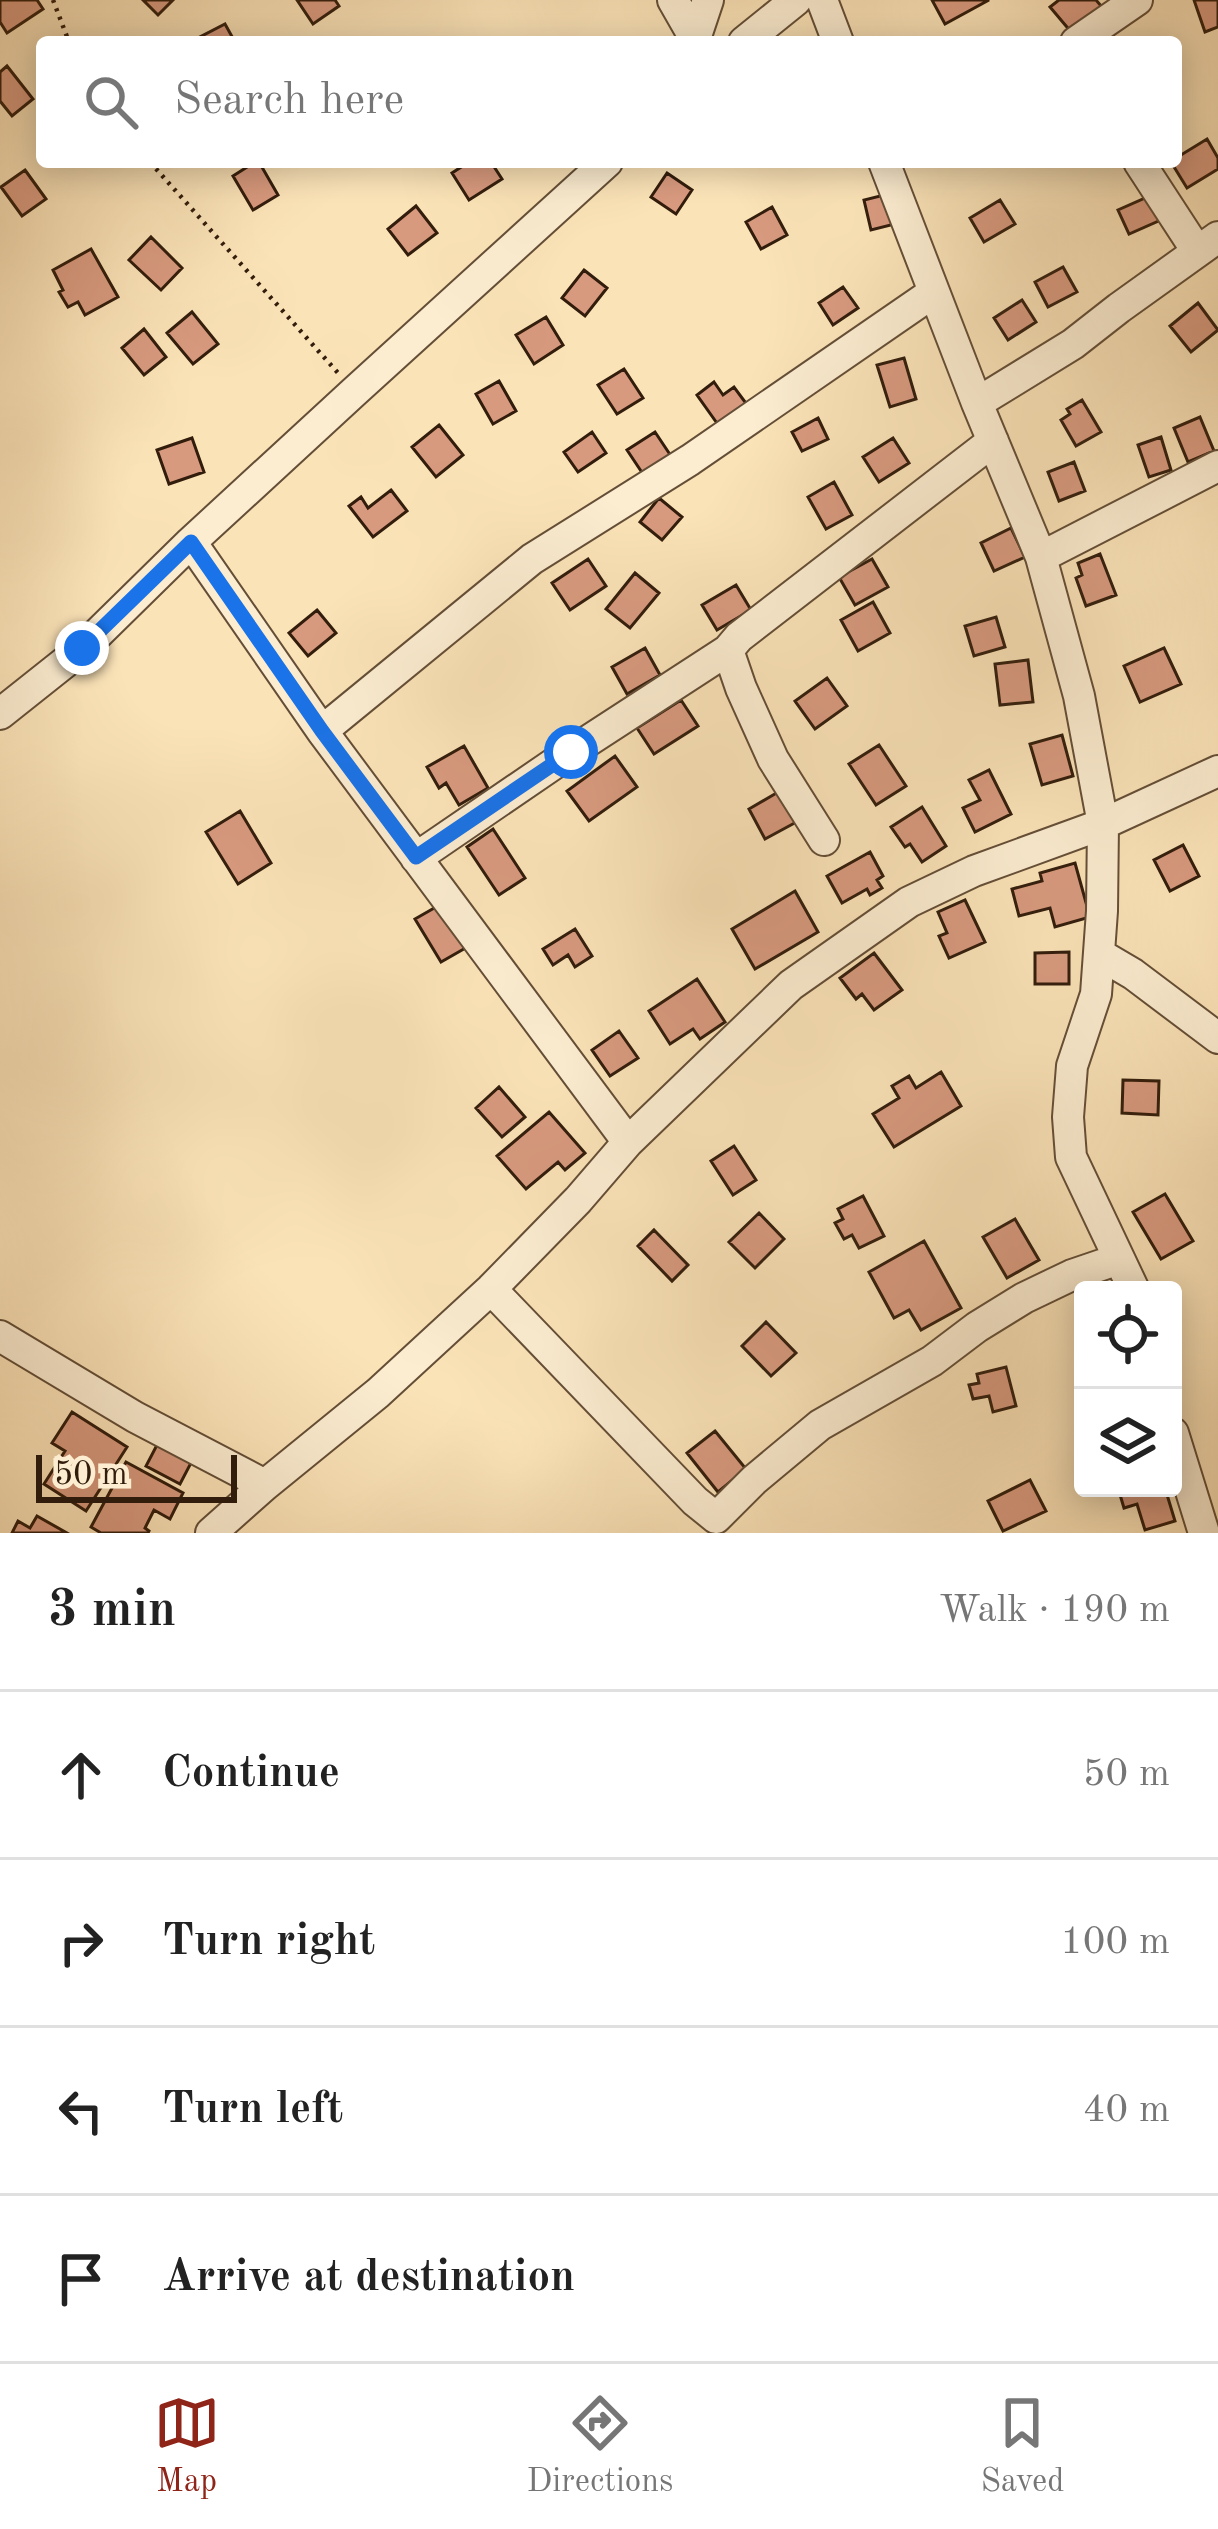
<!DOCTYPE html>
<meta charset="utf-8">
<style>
:root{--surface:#fff;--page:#f6f6f6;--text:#222;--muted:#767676;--line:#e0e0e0;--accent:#8f2418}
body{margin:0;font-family:"Old Standard TT",serif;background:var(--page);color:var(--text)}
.controls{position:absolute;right:36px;bottom:36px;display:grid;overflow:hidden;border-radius:12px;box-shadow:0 6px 30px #0003}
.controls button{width:108px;height:108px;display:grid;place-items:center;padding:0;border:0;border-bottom:3px solid var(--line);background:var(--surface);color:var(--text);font:60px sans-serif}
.scale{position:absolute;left:36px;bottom:30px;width:201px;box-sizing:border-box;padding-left:12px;border:6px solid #321d0c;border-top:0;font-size:33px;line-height:42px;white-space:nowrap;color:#321d0c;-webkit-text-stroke:9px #fcedd1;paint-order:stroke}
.stop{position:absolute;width:36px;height:36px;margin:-27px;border:9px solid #1a73e8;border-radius:50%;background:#fff}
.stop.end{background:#1a73e8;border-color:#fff;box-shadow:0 3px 12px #0008}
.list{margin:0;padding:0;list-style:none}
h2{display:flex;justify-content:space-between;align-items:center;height:156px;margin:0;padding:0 48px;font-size:51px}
h2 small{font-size:39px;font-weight:400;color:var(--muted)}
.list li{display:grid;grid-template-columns:78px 1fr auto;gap:36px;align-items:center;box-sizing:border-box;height:168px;padding:0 48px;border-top:3px solid var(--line)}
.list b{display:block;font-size:45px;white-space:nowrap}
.list em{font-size:39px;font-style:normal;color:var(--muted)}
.icon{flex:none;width:66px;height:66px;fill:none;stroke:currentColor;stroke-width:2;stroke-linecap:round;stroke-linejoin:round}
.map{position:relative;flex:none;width:1218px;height:1533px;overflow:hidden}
.search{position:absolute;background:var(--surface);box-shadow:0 6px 30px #0003;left:36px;right:36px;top:36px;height:132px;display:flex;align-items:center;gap:30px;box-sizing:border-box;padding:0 42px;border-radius:12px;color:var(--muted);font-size:45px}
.sheet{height:828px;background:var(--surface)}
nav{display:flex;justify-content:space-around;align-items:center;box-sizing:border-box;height:168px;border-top:3px solid var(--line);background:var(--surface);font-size:33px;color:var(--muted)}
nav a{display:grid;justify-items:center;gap:6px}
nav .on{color:var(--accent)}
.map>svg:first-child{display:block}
.building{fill:#d89a7f;stroke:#321d0c;stroke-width:3}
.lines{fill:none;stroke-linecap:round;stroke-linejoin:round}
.minor-casing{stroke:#644e37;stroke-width:34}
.path{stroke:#321d0c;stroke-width:4.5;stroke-dasharray:3 6;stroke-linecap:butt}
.minor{stroke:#fcedd1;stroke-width:30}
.route{stroke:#1a73e8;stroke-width:15}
</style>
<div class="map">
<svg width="1218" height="1533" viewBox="0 0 1218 1533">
<rect width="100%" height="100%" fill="#fbe3b8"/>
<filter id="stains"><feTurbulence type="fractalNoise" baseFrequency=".00167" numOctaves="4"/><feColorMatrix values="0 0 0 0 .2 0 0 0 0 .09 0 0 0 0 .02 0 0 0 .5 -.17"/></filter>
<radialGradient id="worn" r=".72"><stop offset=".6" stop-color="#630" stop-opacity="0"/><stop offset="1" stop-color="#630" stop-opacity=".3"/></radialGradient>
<path class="building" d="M0 0H37L43 9 7 33 0 22Z
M143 0H173L158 15Z
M297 0H335L339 6 313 24Z
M932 0H989L945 24Z
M1059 0H1096L1102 7 1072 33 1050 7Z
M1194 0H1218V27L1205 32Z
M225 24 235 42H200L198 38Z
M7 66 33 99 12 116 0 101V72Z
M1207 139 1218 158V169L1187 188 1171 162H1176V158Z
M255 162H259L278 195 253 210 233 176Z
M469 162H491L502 179 469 200 452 173Z
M25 170 46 199 22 216 1 187Z
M667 173 692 190 676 214 651 197Z
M888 194 895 224 871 230 864 200Z
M1152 195 1163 219 1129 234 1118 210Z
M1000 200 1015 224 984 242 970 218Z
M416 206 437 233 408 255 388 229Z
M772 207 787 235 761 249 746 222Z
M151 237 182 268 161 290 129 260Z
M91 249 118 297 85 315 78 302 68 307 59 292 63 290 53 270Z
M1063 267 1077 292 1048 307 1035 282Z
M584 270 607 288 585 316 562 298Z
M843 287 858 308 833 325 819 303Z
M1022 300 1036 322 1008 340 994 318Z
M1198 303 1218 330 1191 352 1170 326Z
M192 312 218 344 193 364 167 333Z
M546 317 563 345 534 364 516 335Z
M144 329 166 357 144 375 122 348Z
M904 358 916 399 890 407 877 365Z
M624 369 643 398 617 414 598 385Z
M499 381 516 411 493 424 476 394Z
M714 382 723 395 734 387 748 406 719 426 697 395Z
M1082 400 1101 432 1076 446 1061 420 1070 414 1067 409Z
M1200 417 1214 451 1188 462 1174 428Z
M818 418 828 439 802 451 792 432Z
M439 425 463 455 436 477 412 447Z
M592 432 606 453 578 472 564 452Z
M655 432 671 456 643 474 627 450Z
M1161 437 1171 470 1149 477 1138 445Z
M192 438 204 472 169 484 157 450Z
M893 438 909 463 879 482 863 457Z
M1074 462 1085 491 1059 501 1048 472Z
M834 482 852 515 826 529 808 497Z
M391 490 407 511 373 537 349 506 361 497 368 508Z
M659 498 682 517 662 540 640 522Z
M1011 528 1025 557 994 571 981 543Z
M1100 554 1116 595 1086 606 1076 578 1082 575 1078 563Z
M588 559 606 586 570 610 552 583Z
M872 559 888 587 855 605 839 577Z
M635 573 659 593 630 628 606 609Z
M736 585 751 610 717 630 702 605Z
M873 602 890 633 858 651 841 620Z
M317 610 336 633 308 656 289 633Z
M996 617 1005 647 974 656 965 626Z
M645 648 660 675 627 694 612 667Z
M1164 648 1181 684 1140 702 1124 666Z
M1028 660 1033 702 1000 705 995 664Z
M827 678 847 706 815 729 795 701Z
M681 700 698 726 654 754 637 728Z
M1062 735 1073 776 1042 785 1030 744Z
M879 745 906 786 876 805 849 764Z
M464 746 488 788 459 805 446 783 439 788 427 767Z
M615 756 637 787 589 821 567 791Z
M989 770 1011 814 975 832 963 808 980 800 969 780Z
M785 788 802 819 765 839 749 809Z
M922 807 946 846 922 862 910 844 905 847 891 827Z
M240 811 271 863 238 884 206 832Z
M493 829 525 878 499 895 467 847Z
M1183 845 1199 876 1170 891 1154 860Z
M870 852 883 876 877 880 882 888 870 895 867 889 842 903 827 876Z
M1075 863 1090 917 1055 927 1050 908 1019 916 1012 889 1042 881 1040 873Z
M795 891 818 932 755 969 732 929Z
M965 900 985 942 949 958 939 936 947 933 938 912Z
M443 903 469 946 441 962 415 919Z
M575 929 592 956 575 967 568 955 553 965 543 949Z
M1069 952V984H1035V953Z
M874 953 902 990 874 1010 862 994 856 999 840 978Z
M697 979 725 1022 700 1039 693 1029 670 1044 649 1011Z
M619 1031 638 1058 610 1076 592 1050Z
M941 1072 961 1106 894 1147 873 1114 899 1098 892 1086 909 1076 916 1088Z
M1123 1080 1159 1081 1158 1115 1122 1113Z
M499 1087 525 1117 502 1137 476 1108Z
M549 1112 585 1153 565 1170 558 1162 526 1189 497 1156Z
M734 1146 756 1180 733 1195 711 1161Z
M1165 1194 1193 1241 1161 1259 1133 1212Z
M863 1196 884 1236 859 1248 852 1235 844 1239 835 1223 843 1219 838 1209Z
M759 1213 784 1239 755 1268 729 1242Z
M1015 1219 1039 1260 1007 1278 983 1237Z
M654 1230 688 1265 672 1281 638 1246Z
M924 1241 961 1308 921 1330 909 1310 894 1318 869 1272Z
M766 1322 796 1353 771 1376 742 1346Z
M1006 1367 1016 1406 993 1412 989 1396 973 1399 969 1385 979 1383 977 1374Z
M72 1412 127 1447 86 1511 44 1484 65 1451 52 1443Z
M715 1431 746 1469 718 1492 687 1453Z
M158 1443 192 1461 180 1484 146 1466Z
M126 1462 183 1493 170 1519 154 1510 145 1528 149 1531 148 1533H101L91 1527Z
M1030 1480 1046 1511 1003 1531 988 1501Z
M1118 1488H1165L1175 1521 1145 1530 1137 1504 1124 1508Z
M37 1516 67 1533H12L18 1521 30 1528Z"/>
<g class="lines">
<defs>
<path id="minor" d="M673 0 697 42
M822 0 838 42
M696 36 708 0
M744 42 796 0
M1076 42 1137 0
M884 162 977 403 1041 557 1079 696 1103 824 1102 911 1096 994 1072 1066 1068 1117 1071 1157 1134 1290
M1139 162 1197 251
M977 403 1073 344 1119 308 1218 237
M191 542 322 731 628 1142
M1041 557 1218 466
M0 714 83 648 191 542 354 392 607 162
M322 731 532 559 690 460 934 292
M824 840 773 759 741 688 728 650 739 637 993 441
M416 858 571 752 728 650
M1099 954 1133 974 1218 1038
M491 1289 695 1501 716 1518 754 1480 820 1425 932 1361 977 1327 1024 1298 1072 1275 1119 1259
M0 1336 135 1417 265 1485
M1173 1433 1204 1533
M211 1533 265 1485 378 1393 491 1289 578 1200 628 1142 791 985 909 902 974 871 1103 824 1218 771"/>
</defs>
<use href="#minor" class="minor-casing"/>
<path class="path" d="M53 0 69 42
M150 162 338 373"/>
<use href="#minor" class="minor"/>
</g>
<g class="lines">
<path class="route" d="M82 648 191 542 322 731 416 857 571 752"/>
</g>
<rect width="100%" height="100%" filter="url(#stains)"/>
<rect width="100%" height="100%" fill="url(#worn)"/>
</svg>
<div class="controls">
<button><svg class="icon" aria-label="locate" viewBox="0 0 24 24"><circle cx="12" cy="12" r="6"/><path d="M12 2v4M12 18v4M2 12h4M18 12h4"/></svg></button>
<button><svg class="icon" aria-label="layers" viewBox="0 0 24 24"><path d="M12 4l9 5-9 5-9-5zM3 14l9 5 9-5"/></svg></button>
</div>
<div class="scale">50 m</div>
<div class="stop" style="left:571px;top:752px"></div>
<div class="stop end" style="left:82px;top:648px"></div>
<div class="search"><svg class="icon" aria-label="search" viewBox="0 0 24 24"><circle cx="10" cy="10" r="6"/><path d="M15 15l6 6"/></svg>Search here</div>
</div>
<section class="sheet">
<h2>3 min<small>Walk · 190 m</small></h2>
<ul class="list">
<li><svg class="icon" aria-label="ahead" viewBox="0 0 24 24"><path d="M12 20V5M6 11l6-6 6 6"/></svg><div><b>Continue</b></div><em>50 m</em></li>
<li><svg class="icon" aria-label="right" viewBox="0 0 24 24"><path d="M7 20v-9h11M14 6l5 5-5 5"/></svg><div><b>Turn right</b></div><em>100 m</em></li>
<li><svg class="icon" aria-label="left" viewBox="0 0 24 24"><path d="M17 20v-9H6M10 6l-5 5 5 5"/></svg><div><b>Turn left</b></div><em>40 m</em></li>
<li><svg class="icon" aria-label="arrive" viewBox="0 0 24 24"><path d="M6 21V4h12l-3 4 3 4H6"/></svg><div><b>Arrive at destination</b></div></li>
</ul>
</section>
<nav>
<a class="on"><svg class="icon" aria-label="map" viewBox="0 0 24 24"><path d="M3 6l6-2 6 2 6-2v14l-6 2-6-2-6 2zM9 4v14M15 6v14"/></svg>Map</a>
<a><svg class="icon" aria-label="directions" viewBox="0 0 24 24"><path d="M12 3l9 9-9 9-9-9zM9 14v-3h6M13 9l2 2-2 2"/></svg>Directions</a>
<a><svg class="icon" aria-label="saved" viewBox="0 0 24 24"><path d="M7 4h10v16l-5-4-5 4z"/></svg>Saved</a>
</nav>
